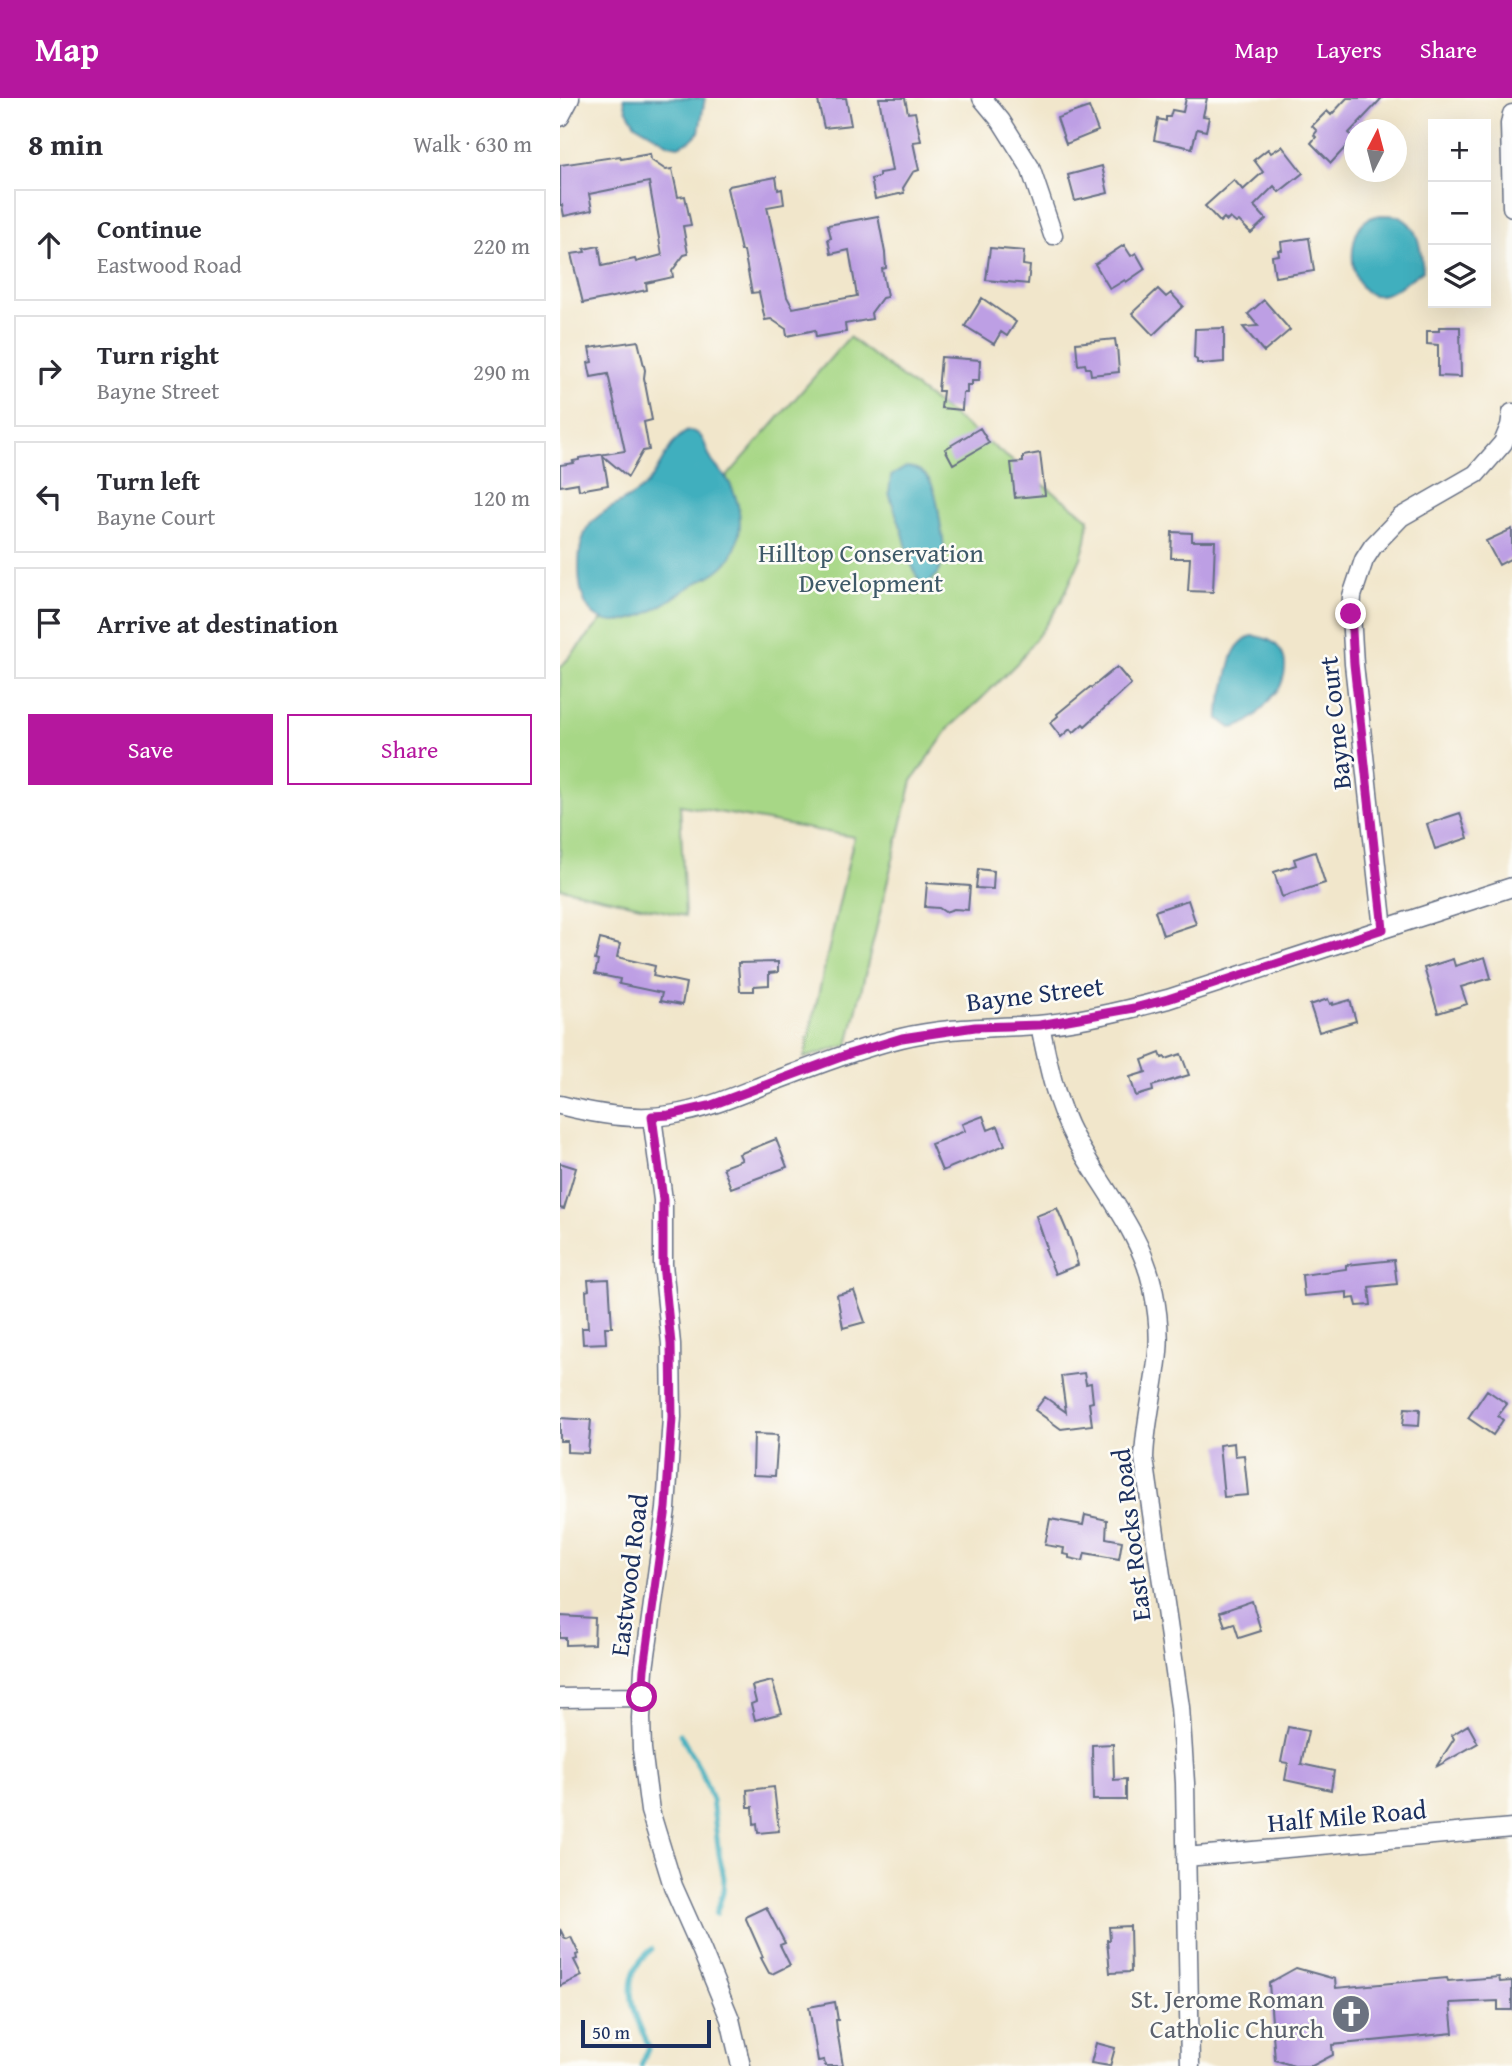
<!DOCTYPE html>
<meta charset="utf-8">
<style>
:root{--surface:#fff;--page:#f2f2f3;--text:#2b2b33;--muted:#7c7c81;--line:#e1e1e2;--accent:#b5179e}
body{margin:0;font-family:"Gentium Book Plus",serif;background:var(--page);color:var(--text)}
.controls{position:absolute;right:21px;top:21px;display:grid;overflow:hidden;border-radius:0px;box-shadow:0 7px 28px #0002}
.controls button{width:63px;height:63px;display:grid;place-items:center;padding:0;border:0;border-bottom:2px solid var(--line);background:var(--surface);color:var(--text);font:35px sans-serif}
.compass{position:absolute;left:784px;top:21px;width:63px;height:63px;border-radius:50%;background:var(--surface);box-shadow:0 7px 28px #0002;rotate:6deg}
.scale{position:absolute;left:21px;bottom:18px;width:130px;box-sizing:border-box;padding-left:7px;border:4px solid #1b2f5e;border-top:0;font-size:19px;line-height:24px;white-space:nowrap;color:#1b2f5e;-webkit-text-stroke:5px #fdfcf7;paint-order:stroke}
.stop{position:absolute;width:21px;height:21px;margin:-16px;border:5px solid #b5179e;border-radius:50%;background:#fff}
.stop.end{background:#b5179e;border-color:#fff;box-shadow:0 2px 7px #0008}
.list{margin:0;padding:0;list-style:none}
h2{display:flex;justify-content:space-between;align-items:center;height:91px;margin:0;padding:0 28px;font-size:30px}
h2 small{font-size:23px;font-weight:400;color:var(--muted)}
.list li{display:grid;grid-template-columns:46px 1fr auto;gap:21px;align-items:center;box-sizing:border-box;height:112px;margin:0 14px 14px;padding:0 14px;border:2px solid var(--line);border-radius:0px}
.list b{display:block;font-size:26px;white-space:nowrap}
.list p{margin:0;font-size:23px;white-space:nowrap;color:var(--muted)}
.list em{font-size:23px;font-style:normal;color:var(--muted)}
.actions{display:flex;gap:14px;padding:21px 28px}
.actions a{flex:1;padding:16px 0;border:2px solid var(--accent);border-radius:0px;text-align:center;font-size:24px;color:var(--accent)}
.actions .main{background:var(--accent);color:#fff}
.icon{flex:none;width:38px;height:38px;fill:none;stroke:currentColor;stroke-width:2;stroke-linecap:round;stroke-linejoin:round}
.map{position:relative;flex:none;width:952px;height:1968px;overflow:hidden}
header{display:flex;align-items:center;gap:42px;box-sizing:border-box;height:98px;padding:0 35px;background:var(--accent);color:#fff}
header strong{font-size:33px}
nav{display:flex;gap:38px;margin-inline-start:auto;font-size:24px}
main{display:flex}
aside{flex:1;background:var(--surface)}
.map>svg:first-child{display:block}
.green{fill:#a7d786;stroke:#618372;stroke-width:2}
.water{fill:#41afbe;stroke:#2e6f8e;stroke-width:2}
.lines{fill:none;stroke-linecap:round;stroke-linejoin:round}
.stream{stroke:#41afbe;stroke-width:5}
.building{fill:#bd9fe4}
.minor-casing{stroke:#666f84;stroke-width:21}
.minor{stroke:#fff;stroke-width:18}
.route{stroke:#b5179e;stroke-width:9}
.labels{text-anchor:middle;stroke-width:5;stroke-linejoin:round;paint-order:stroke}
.park-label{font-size:26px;fill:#3e5968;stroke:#fdfcf7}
.street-label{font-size:26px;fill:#1b2f5e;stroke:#fdfcf7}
.worship-label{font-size:26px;fill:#5b616d;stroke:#fdfcf7;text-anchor:end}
</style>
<header>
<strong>Map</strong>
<nav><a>Map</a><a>Layers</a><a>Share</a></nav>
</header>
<main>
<aside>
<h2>8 min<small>Walk · 630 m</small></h2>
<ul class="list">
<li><svg class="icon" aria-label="ahead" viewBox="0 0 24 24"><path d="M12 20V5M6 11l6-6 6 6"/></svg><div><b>Continue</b><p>Eastwood Road</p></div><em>220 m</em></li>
<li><svg class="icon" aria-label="right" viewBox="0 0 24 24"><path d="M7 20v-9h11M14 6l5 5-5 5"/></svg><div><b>Turn right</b><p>Bayne Street</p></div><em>290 m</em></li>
<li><svg class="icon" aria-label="left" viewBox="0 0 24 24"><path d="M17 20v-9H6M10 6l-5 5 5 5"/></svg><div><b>Turn left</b><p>Bayne Court</p></div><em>120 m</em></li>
<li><svg class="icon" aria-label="arrive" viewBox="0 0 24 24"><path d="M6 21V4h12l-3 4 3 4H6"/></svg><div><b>Arrive at destination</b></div></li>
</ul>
<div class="actions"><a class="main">Save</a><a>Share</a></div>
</aside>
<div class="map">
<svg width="952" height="1968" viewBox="0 0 952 1968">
<rect width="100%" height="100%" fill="#fdfcf7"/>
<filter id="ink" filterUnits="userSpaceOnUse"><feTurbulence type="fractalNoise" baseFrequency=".0143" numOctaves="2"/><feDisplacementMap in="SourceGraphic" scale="14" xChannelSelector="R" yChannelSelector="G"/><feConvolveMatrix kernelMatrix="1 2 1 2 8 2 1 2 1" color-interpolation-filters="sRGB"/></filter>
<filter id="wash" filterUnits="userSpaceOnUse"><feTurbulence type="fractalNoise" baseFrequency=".00686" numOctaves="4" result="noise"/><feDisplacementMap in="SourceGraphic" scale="28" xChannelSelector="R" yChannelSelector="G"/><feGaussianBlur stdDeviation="1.57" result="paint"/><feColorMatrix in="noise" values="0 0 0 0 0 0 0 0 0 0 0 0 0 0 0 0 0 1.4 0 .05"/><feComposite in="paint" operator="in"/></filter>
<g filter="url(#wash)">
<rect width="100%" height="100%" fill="#f1e6cb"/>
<path class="green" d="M289 239 529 421 526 443 521 460 501 504 483 531 458 564 420 602 390 629 352 683 288 947 244 960 294 739 120 707 125 818 0 790V570Z"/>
<path class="water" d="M64 0H145L139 34 130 43 118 48 109 46 75 26 66 11Z
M820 117C825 117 832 117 837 118 860 126 861 153 863 173 849 180 836 195 820 197 789 201 785 139 805 123 809 120 815 118 820 117Z
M128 333C146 333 144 350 152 363 158 372 167 378 171 388 185 416 184 455 156 474 149 479 141 482 133 487 118 496 104 507 88 515 43 536 20 519 19 472 19 457 20 444 27 431 39 411 66 405 83 390 101 374 105 345 128 333Z
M346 369C381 370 377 417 383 441 385 458 381 483 361 488L351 465 343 435 329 396 331 378Z
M692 538C722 540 732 563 720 589 707 604 692 629 671 630L659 621C658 605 662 603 665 589 670 569 670 546 692 538Z"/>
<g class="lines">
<path class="stream" d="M120 1636 141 1673 152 1702 159 1756 164 1780 163 1795 156 1816
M81 1968 89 1949C74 1915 56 1879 92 1851"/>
</g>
<g id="blocks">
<path class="building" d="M266 0H286L291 27 264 30 258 3Z
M319 0H345L348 15 355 14 361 43 353 44 359 72 353 74 343 90 344 95 315 101 311 81 319 79V75L332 73Z
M626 0H647L643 18 649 19 646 33 637 31 632 50 594 42 598 21 606 23V19H610L612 12 623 14Z
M787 0H822L789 35 794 40 771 65 751 45 756 39 754 37 757 33 752 28 767 13 771 17Z
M529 9 538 33 506 46 497 20Z
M722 48 743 75 719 94 714 88 694 108 706 121 691 135 679 123 676 125 670 120 667 123 664 120 660 124 645 108 674 82 683 92 703 74 694 62 708 51 711 55Z
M90 56 91 62 106 72 112 71 118 99 125 98 131 127 123 128 128 156 124 157 112 173 113 179 86 185 87 192 23 205 11 156 25 154 24 151 39 148 42 168 75 161 76 164 102 157 89 84 29 96 32 112 4 118 2 107H0V67L60 58 61 61Z
M542 68 548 95 515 103 508 77Z
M216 79 218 92 222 91 224 106 207 109 227 199 233 210 297 198 289 152 271 156 268 141 271 140 268 127 318 118 325 155 326 170 322 171 327 199 322 200 311 215 312 221 285 226 286 234 256 239 255 232 227 238 226 231 211 221 205 222 199 194 192 195 184 153H181L167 90 169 88Z
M749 140 754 173 715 179 712 158 719 157 718 152H722L721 144Z
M564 147 571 158 576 155 585 171 566 184 565 182 550 191 535 166Z
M430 150 464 153 463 167 470 168 468 186 426 182Z
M598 191 606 199 611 195 623 208 593 237 572 215Z
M422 200 456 224 447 238 441 234 434 246 405 228Z
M704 202 730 232 704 254 683 229 698 228 688 216Z
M879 229H900L901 279 878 278V247L867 246V233H879Z
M664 230V264L642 266V265H637V262L634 260 635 231Z
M555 241 556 248H557L559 274 531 277 530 270H526L525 266 518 267 516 245Z
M78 243 85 272 84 280 92 322 84 324 89 352 83 353 68 379 43 358 48 387 19 392 18 385 0 388V367L14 365 13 363 19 362V360L65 353 48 276 31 279 28 265 32 264 29 250Z
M381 259 420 262 419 283H412V287H407V295H403L402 312 381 310 383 293H378Z
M420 330 429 345 393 366 385 351Z
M480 355 485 397 455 400 451 365 463 364V358Z
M952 431V460L939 467 926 443Z
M612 434 632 435V443H655L653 494 628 493 630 460H611Z
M557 569 571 586 525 628 523 626 513 635 510 631 501 639 490 625 498 618 497 616 530 589 531 590Z
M900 715 908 740 875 751 867 726Z
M755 754 765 785 722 799 714 774 736 767 734 761Z
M418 771 434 773 433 791 416 790Z
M367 785 410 788 408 812 394 811 385 814 379 810 365 809Z
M628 802 636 826 603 837 595 813Z
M40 841 60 846 57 859 95 868 93 878 126 885 122 907 100 903 102 895 59 886 60 881 35 876 38 863 35 862Z
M925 859 931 880 901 889 907 906 878 915 864 870 893 861 895 868Z
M218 864V874L209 875V887L194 888V893H180L178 865Z
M768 901 770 906 773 905V907L790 902 796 923 759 934 750 907Z
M600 955 602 960 605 959 606 961 621 956 629 977 592 988 593 993 576 998 570 979 586 974 582 962Z
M423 1018 428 1032 438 1028 445 1047 382 1073 371 1046 405 1033 402 1026Z
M216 1041 227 1069 171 1090 163 1069 182 1062 179 1056Z
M0 1065 16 1070 4 1111 0 1110Z
M497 1110 511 1143 518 1167 495 1176 485 1151 487 1150 476 1118Z
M834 1162 837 1186 809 1189 811 1207 797 1208 795 1200 787 1201V1194L744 1198 742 1177 786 1171V1167Z
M49 1181 52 1229H45L46 1245 23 1246 22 1230H28L26 1193 29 1192 28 1182Z
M294 1193 305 1224 283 1230 277 1197Z
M524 1275 526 1286 531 1285 533 1304 529 1305 532 1327 501 1331 475 1312 485 1299 506 1314 501 1278Z
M927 1292 947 1306 938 1318 943 1322 933 1337 908 1320Z
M845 1310 860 1311 859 1328 843 1327Z
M0 1320 31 1322 28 1355 7 1354V1343H0Z
M194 1336 218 1337 215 1378 193 1377Z
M674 1345 675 1358 684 1357 688 1397 664 1399 659 1347Z
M525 1417 547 1422 546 1440 562 1443 559 1461 525 1455 523 1463 509 1460V1457L503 1456 504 1450 485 1447 490 1421 523 1427Z
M692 1503 701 1533 679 1540 674 1525 665 1528 660 1514Z
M0 1518 35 1520 34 1546 6 1547V1540H0Z
M212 1583 222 1615 195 1622 191 1606 196 1604 192 1588Z
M908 1627 918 1645 876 1669 894 1641 892 1637Z
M728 1629 748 1633 741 1666 774 1673 771 1692 725 1682 728 1665 721 1664Z
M553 1646 554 1682 566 1681V1702H533L532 1647Z
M214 1689 219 1733 198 1735 197 1725 194 1726 193 1709H188L187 1692Z
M206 1809 225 1845 220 1847 230 1867 212 1876 209 1875 201 1860 203 1859 186 1821 187 1818Z
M570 1828 571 1874 550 1875 547 1842H550L549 1829Z
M0 1831 4 1839 7 1841 11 1839 19 1856 16 1857 17 1861 14 1862 22 1878 0 1888Z
M736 1870 775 1881 776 1890 887 1880 888 1883 939 1879 940 1884 952 1883V1912H938V1903L890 1905 893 1935 772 1947 773 1957 752 1968H734L715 1962 709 1885Z
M275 1904 278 1922H276L277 1932 283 1968H265L264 1962 258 1963 249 1909Z
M536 1945 555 1950 550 1968 531 1965Z"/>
</g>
</g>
<g filter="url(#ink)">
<use href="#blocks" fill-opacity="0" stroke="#666f84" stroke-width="2"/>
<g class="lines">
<defs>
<path id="minor" d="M422 0 441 23 470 69 493 137
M952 16 950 26 952 109
M0 19 10 0
M823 831 794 566 791 516 792 498 804 462 813 448 841 419 916 376 943 345 950 328 952 315
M480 927C488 966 495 1003 514 1039 541 1089 581 1134 593 1190 597 1210 600 1234 598 1254 595 1290 585 1324 584 1360L620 1609 625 1685 630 1968
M0 1007C35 1016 74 1023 110 1017 142 1012 171 1000 201 988 247 971 293 952 341 940 388 929 431 930 478 927 519 924 567 912 608 901L952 789
M92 1019 103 1102V1166L111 1246 112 1319 106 1411 84 1571 81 1620 82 1651 90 1713 113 1788 142 1853 170 1921 181 1968
M0 1600 82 1599
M626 1759 952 1730"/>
</defs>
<use href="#minor" class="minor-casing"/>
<use href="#minor" class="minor"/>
</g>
</g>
<g class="lines" filter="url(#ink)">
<path class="route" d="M82 1599 84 1571 106 1410 112 1319 111 1246 103 1166V1102L92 1018 109 1017 149 1008 289 956 342 940 415 929 480 927 574 910 608 901 823 831 794 566 791 516"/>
</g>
<defs>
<symbol id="church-disc" viewBox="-11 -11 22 22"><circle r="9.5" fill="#6b7280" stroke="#fdfcf7"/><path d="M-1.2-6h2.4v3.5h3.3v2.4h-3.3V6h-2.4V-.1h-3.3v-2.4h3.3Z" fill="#fff"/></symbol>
</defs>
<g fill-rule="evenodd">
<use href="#church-disc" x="769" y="1894" width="44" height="44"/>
</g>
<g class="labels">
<g class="park-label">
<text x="311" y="464">Hilltop Conservation<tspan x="311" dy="30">Development</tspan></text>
</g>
<g class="street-label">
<text transform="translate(775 625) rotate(-96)" y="9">Bayne Court</text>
<text transform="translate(475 896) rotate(-7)" y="9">Bayne Street</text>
<text transform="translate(571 1437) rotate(-97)" y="9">East Rocks Road</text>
<text transform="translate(69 1477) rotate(-83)" y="9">Eastwood Road</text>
<text transform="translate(787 1718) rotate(-5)" y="9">Half Mile Road</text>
</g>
<g class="worship-label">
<text x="764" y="1910">St. Jerome Roman<tspan x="764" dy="30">Catholic Church</tspan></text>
</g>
</g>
</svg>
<div class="controls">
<button>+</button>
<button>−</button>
<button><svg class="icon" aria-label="layers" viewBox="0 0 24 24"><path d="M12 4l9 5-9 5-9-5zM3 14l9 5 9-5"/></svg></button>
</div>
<svg class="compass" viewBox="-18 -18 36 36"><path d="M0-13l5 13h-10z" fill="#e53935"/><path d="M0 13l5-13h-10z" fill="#7c7c81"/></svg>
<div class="scale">50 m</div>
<div class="stop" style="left:82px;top:1599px"></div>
<div class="stop end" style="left:791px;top:516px"></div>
</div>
</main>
